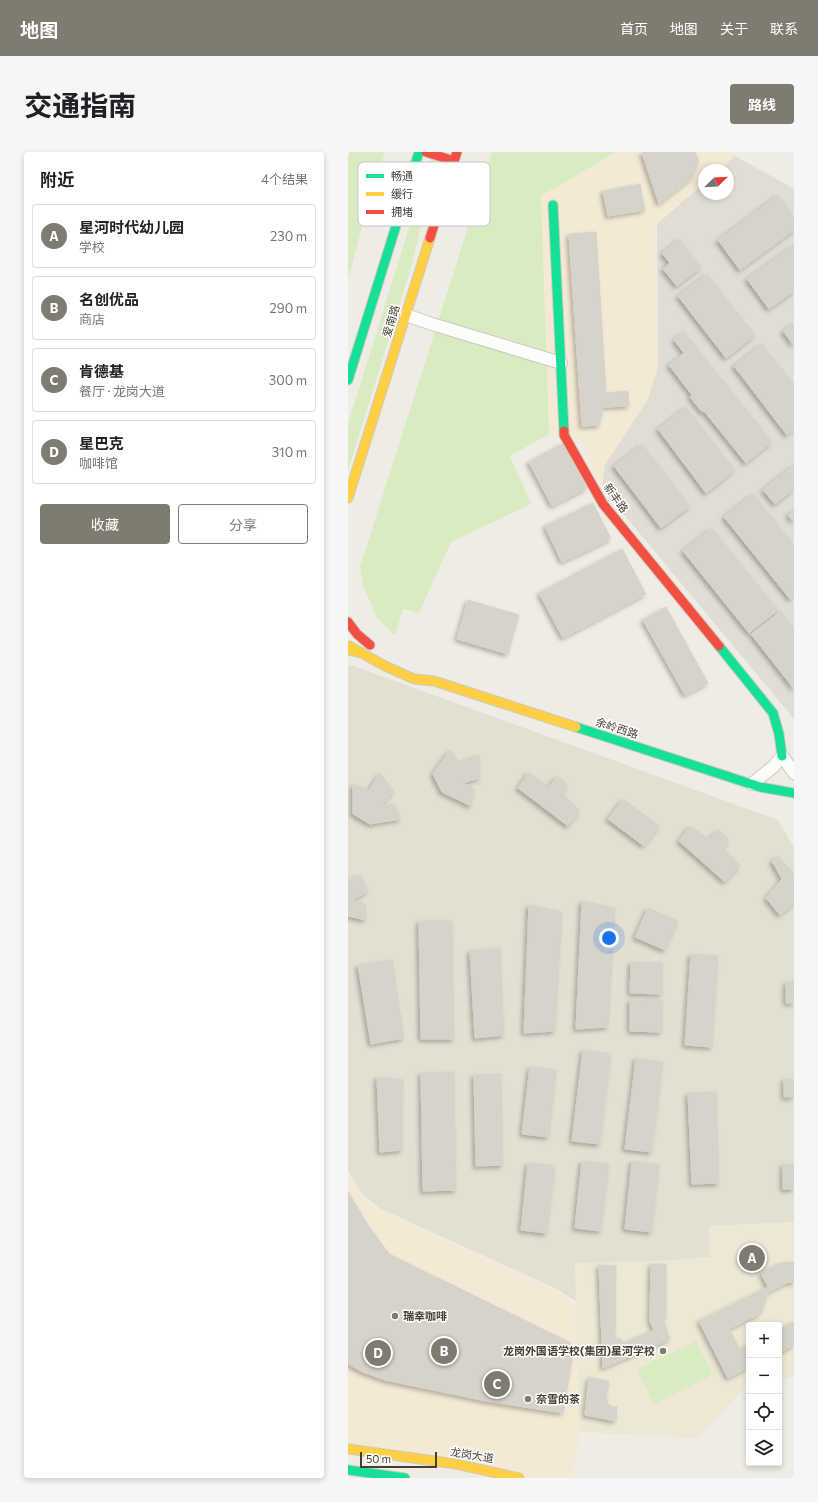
<!DOCTYPE html>
<html lang="zh">
<meta charset="utf-8">
<style>
:root{--surface:#fff;--page:#f6f6f6;--text:#202124;--muted:#757577;--line:#e0e0e0;--accent:#807b70}
body{margin:0;font-family:Commissioner,"Noto Sans SC",sans-serif;background:var(--page);color:var(--text)}
.controls{position:absolute;right:12px;bottom:12px;display:grid;overflow:hidden;border-radius:4px;box-shadow:0 2px 6px #0003}
.controls button{width:36px;height:36px;display:grid;place-items:center;padding:0;border:0;border-bottom:1px solid var(--line);background:var(--surface);color:var(--text);font:20px sans-serif}
.compass{position:absolute;left:350px;top:12px;width:36px;height:36px;border-radius:50%;background:var(--surface);box-shadow:0 2px 6px #0003;rotate:66deg}
.scale{position:absolute;left:12px;bottom:10px;width:77px;box-sizing:border-box;padding-left:4px;border:2px solid #443e31;border-top:0;font-size:11px;line-height:14px;white-space:nowrap;color:#443e31;-webkit-text-stroke:3px #fff;paint-order:stroke}
.you{position:absolute;left:261px;top:786px;width:14px;height:14px;margin:-10px;border:3px solid #fff;border-radius:50%;background:#1a73e8;box-shadow:0 0 0 6px #1a73e833}
.badge{display:grid;place-items:center;width:26px;height:26px;border-radius:50%;background:var(--accent);color:#fff;font-size:13px;font-weight:700}
.pin{position:absolute;translate:-50% -50%;border:2px solid #fff;box-shadow:0 1px 4px #0006}
.list{margin:0;padding:0;list-style:none}
h2{display:flex;justify-content:space-between;align-items:center;height:52px;margin:0;padding:0 16px;font-size:17px}
h2 small{font-size:13px;font-weight:400;color:var(--muted)}
.list li{display:grid;grid-template-columns:26px 1fr auto;gap:12px;align-items:center;box-sizing:border-box;height:64px;margin:0 8px 8px;padding:0 8px;border:1px solid var(--line);border-radius:4px}
.list b{display:block;font-size:15px;white-space:nowrap}
.list p{margin:0;font-size:13px;white-space:nowrap;color:var(--muted)}
.list em{font-size:13px;font-style:normal;color:var(--muted)}
.actions{display:flex;gap:8px;padding:12px 16px}
.actions a{flex:1;padding:9px 0;border:1px solid var(--accent);border-radius:4px;text-align:center;font-size:14px;color:var(--accent)}
.actions .main{background:var(--accent);color:#fff}
.icon{flex:none;width:22px;height:22px;fill:none;stroke:currentColor;stroke-width:2;stroke-linecap:round;stroke-linejoin:round}
.map{position:relative;flex:none;width:446px;height:1326px;overflow:hidden;border-radius:4px}
header{display:flex;align-items:center;gap:24px;box-sizing:border-box;height:56px;padding:0 20px;background:var(--accent);color:#fff}
header strong{font-size:19px}
nav{display:flex;gap:22px;margin-inline-start:auto;font-size:14px}
.intro{display:flex;align-items:center;justify-content:space-between;box-sizing:border-box;height:96px;padding:0 24px}
h1{margin:0;font-size:28px}
.button{padding:10px 18px;border-radius:4px;background:var(--accent);color:#fff;font-size:14px;font-weight:700}
main{display:flex;gap:24px;padding:0 24px}
aside{flex:1;background:var(--surface);border-radius:4px;box-shadow:0 2px 6px #0003}
.map>svg:first-child{display:block}
.residential{fill:#e3dfd1}
.commercial{fill:#f4e9d5}
.industrial{fill:#e1ddd5}
.education{fill:#ede8d5}
.green{fill:#d9ecc1}
.building{fill:#d6d3cb;stroke:#d6d3ca;filter:url(#shadow)}
.lines{fill:none;stroke-linecap:round;stroke-linejoin:round}
.street-casing{stroke:#cac8c1;stroke-width:14}
.fast-casing{stroke:#cecabb;stroke-width:11}
.slow-casing{stroke:#cecabb;stroke-width:11}
.jam-casing{stroke:#cecabb;stroke-width:11}
.street{stroke:#fcfcfb;stroke-width:12}
.fast{stroke:#16e098;stroke-width:9}
.slow{stroke:#ffcf43;stroke-width:9}
.jam{stroke:#f24e42;stroke-width:9}
.poi-dot{fill:#807b70;stroke:#fff;stroke-width:1.5}
.labels{text-anchor:middle;stroke-width:3;stroke-linejoin:round;paint-order:stroke}
.street-label{font-size:11px;fill:#443e31;stroke:#fff}
.poi-label{font-size:11px;font-weight:bold;fill:#443e31;stroke:#fff;text-anchor:start}
.key{fill:#fff;stroke:#c7c5c1;stroke-width:1}
.key-label{font-size:11px;fill:#443e31}
</style>
<header>
<strong>地图</strong>
<nav><a>首页</a><a>地图</a><a>关于</a><a>联系</a></nav>
</header>
<div class="intro"><h1>交通指南</h1><a class="button">路线</a></div>
<main>
<aside>
<h2>附近<small>4个结果</small></h2>
<ul class="list">
<li><span class="badge">A</span><div><b>星河时代幼儿园</b><p>学校</p></div><em>230 m</em></li>
<li><span class="badge">B</span><div><b>名创优品</b><p>商店</p></div><em>290 m</em></li>
<li><span class="badge">C</span><div><b>肯德基</b><p>餐厅 · 龙岗大道</p></div><em>300 m</em></li>
<li><span class="badge">D</span><div><b>星巴克</b><p>咖啡馆</p></div><em>310 m</em></li>
</ul>
<div class="actions"><a class="main">收藏</a><a>分享</a></div>
</aside>
<div class="map">
<svg width="446" height="1326" viewBox="0 0 446 1326">
<defs>
<filter id="shadow"><feDropShadow dx="-2.5" dy="2.5" stdDeviation="2" flood-color="#0004"/></filter>
</defs>
<rect width="100%" height="100%" fill="#eeece4"/>
<path class="residential" d="M3 513 430 668 446 696V1070L361 1074 362 1105 329 1108 229 1150 209 1137 33 1057 14 1042 0 1019V514Z"/>
<path class="commercial" d="M268 0H380L387 4 371 18H356V32L306 76 310 215 300 247 257 313 254 336 233 288 201 282 193 44Z
M0 1022 13 1045 38 1061 215 1142 226 1153 231 1214V1294L223 1326H149L0 1292Z"/>
<path class="industrial" d="M387 4 446 37V567L254 336 257 313 300 247 310 215 309 72 356 31V42H380V18H371Z"/>
<path class="education" d="M446 1070V1224L431 1228V1173H401V1235L397 1236 350 1286 231 1280 227 1111 329 1108 362 1105 361 1074Z"/>
<path class="green" d="M0 0H37L23 42 0 128Z
M144 0H268L193 44 201 282 162 304 183 352 103 390 71 461 55 457 47 484 29 466 15 433 12 415Z
M83 5 89 7 64 112 0 319V272Z
M348 1189 365 1223 306 1252 289 1217Z"/>
<path class="building" d="M296 0H347L351 9 344 26 311 52 294 1Z
M292 32 297 58 260 64 255 39Z
M430 43 446 65V78L392 118 370 88Z
M248 80 258 241 280 239 281 254 254 255V265L252 266V273L234 274 221 82Z
M332 87 353 115 329 134 315 117 322 111 314 101Z
M446 93V139L421 157 399 127Z
M359 122 407 183 378 206 330 144Z
M446 171V194L435 179Z
M336 180 424 290 398 311 356 259 354 260 342 245 344 243 321 213 336 201 326 188Z
M414 192 446 232V277L439 283 386 214Z
M338 255 387 318 358 341 310 277Z
M216 291 239 336 204 354 181 310Z
M294 292 342 354 313 376 266 314Z
M446 313V337L427 352 415 338Z
M405 342 446 393V444L442 447 376 365Z
M245 351 263 387 214 410 197 374Z
M446 357V370L440 363Z
M364 376 430 458 401 481 335 399Z
M274 397 298 442 215 486 191 441Z
M120 448 171 463 160 502 109 487Z
M318 455 360 531 337 543 295 468Z
M433 459 446 476V537L403 482Z
M102 598 112 611 131 603 132 626 115 631 126 637 123 654 94 640 85 622Z
M181 620 201 635 209 624 220 633 215 642 232 659 220 674 170 636Z
M32 621 46 639 34 653 47 652 53 667 22 672 5 662V632L21 638Z
M275 647 311 674 296 694 260 667Z
M342 674 361 687 371 678 381 688 375 697 392 713 377 730 331 689Z
M430 704 446 722V751L432 763 418 746 434 727 424 709Z
M13 723 20 739 5 748 17 752 18 768 0 764V728Z
M234 749 267 756 260 875 228 877Z
M181 753 214 760 207 879 176 881Z
M300 756 330 769 317 798 287 785Z
M71 769H104L106 887H73Z
M152 796 156 883 127 886 122 799Z
M343 802 370 804 364 895 337 893Z
M44 808 56 886 23 892 10 813Z
M283 810 315 811 314 842 282 841Z
M446 829V851H438V830Z
M282 848 315 849 314 880 282 879Z
M235 898 263 902 252 992 224 989Z
M288 906 315 910 304 1000 277 997Z
M182 915 208 918 201 985 174 982Z
M106 920 108 1038 75 1039 73 921Z
M153 922 155 1013 128 1014 126 923Z
M29 925 55 928 54 998 32 1000Z
M436 927 446 928V945H436Z
M368 940 371 1031 344 1032 340 941Z
M234 1009 261 1012 253 1079 227 1076Z
M284 1009 311 1013 304 1080 277 1077Z
M180 1011 207 1014 199 1081 173 1078Z
M435 1012 446 1013V1037H435Z
M0 1039 18 1070 41 1102 223 1191 224 1208 215 1261 138 1249 37 1228 15 1220 0 1212Z
M446 1110V1132L443 1130 438 1131 420 1140 414 1159 411 1162 381 1177 392 1197 401 1192V1215L380 1226 351 1169 420 1135 413 1121 433 1111Z
M303 1112H318V1166L315 1167 322 1187 255 1216 251 1113 268 1114 267 1187 272 1186 275 1191 306 1178 302 1169Z
M446 1170V1193L431 1201V1177Z
M241 1225 261 1229 258 1247 260 1252 264 1255H269L268 1269 237 1263Z"/>
<g class="lines">
<defs>
<path id="street" d="M58 163 84 172 213 211
M404 632 426 614 434 604 446 621"/>
<path id="fast" d="M205 53 216 279
M0 228 71 0
M371 494 425 561 431 582 434 604
M228 575 412 635 446 641
M0 1318 57 1326"/>
<path id="slow" d="M0 346 82 86
M1 494 37 514 66 527 86 529 228 575
M0 498 14 501
M0 1297 108 1312 171 1326"/>
<path id="jam" d="M78 0 106 9
M82 86 109 0
M216 279V283L255 352 371 494
M0 470 9 482 22 493"/>
</defs>
<use href="#street" class="street-casing"/>
<use href="#fast" class="fast-casing"/>
<use href="#slow" class="slow-casing"/>
<use href="#jam" class="jam-casing"/>
<use href="#street" class="street"/>
<use href="#fast" class="fast"/>
<use href="#slow" class="slow"/>
<use href="#jam" class="jam"/>
</g>
<g class="poi-dot">
<circle cx="47" cy="1164" r="4"/>
<circle cx="315" cy="1199" r="4"/>
<circle cx="180" cy="1247" r="4"/>
</g>
<g class="labels">
<g class="street-label">
<text transform="translate(43 169) rotate(-73)" y="4">爱南路</text>
<text transform="translate(268 346) rotate(55)" y="4">新丰路</text>
<text transform="translate(269 576) rotate(18)" y="4">余岭西路</text>
<text transform="translate(124 1303) rotate(9)" y="4">龙岗大道</text>
</g>
<g class="poi-label">
<text x="55" y="1168">瑞幸咖啡</text>
<text x="307" y="1203" text-anchor="end">龙岗外国语学校(集团)星河学校</text>
<text x="188" y="1251">奈雪的茶</text>
</g>
</g>
<rect x="10" y="10" width="132" height="64" rx="6" class="key"/>
<rect x="18" y="22" width="18" height="4" fill="#16e098"/>
<rect x="18" y="40" width="18" height="4" fill="#ffcf43"/>
<rect x="18" y="58" width="18" height="4" fill="#f24e42"/>
<g class="key-label">
<text x="43" y="28">畅通</text>
<text x="43" y="46">缓行</text>
<text x="43" y="64">拥堵</text>
</g>
</svg>
<div class="controls">
<button>+</button>
<button>−</button>
<button><svg class="icon" aria-label="locate" viewBox="0 0 24 24"><circle cx="12" cy="12" r="6"/><path d="M12 2v4M12 18v4M2 12h4M18 12h4"/></svg></button>
<button><svg class="icon" aria-label="layers" viewBox="0 0 24 24"><path d="M12 4l9 5-9 5-9-5zM3 14l9 5 9-5"/></svg></button>
</div>
<svg class="compass" viewBox="-18 -18 36 36"><path d="M0-13l5 13h-10z" fill="#e53935"/><path d="M0 13l5-13h-10z" fill="#757577"/></svg>
<div class="scale">50 m</div>
<div class="you"></div>
<div class="pin badge" style="left:404px;top:1106px">A</div>
<div class="pin badge" style="left:96px;top:1199px">B</div>
<div class="pin badge" style="left:149px;top:1232px">C</div>
<div class="pin badge" style="left:30px;top:1201px">D</div>
</div>
</main>
